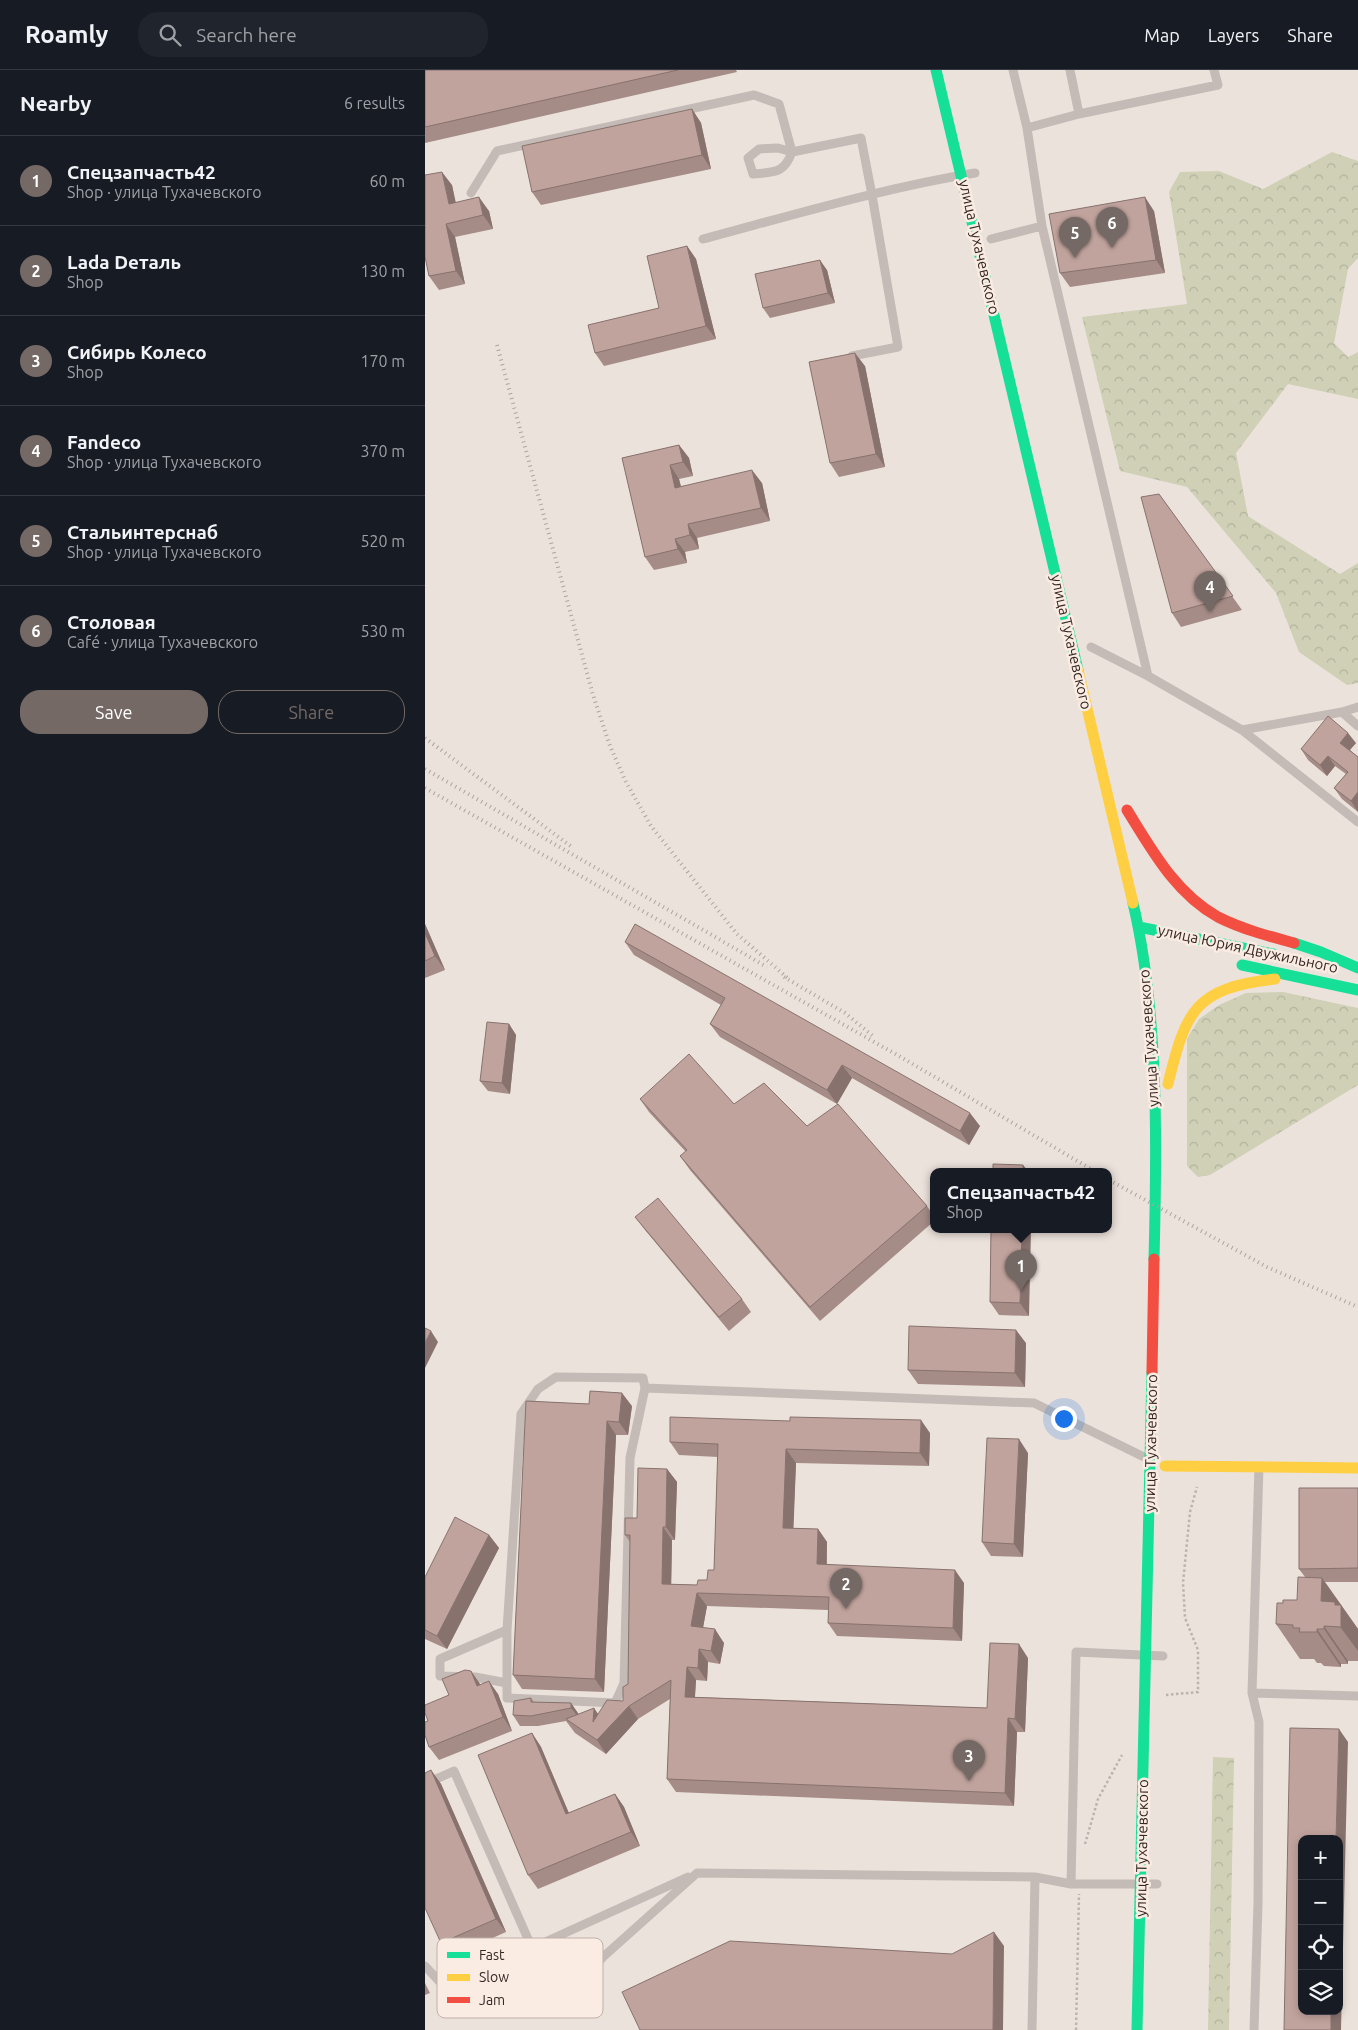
<!DOCTYPE html>
<meta charset="utf-8">
<style>
:root{--surface:#171b24;--page:#20242c;--text:#f1f3f6;--muted:#9ea1a6;--line:#363941;--accent:#746965}
body{margin:0;font-family:Ubuntu,sans-serif;background:var(--page);color:var(--text)}
.controls{position:absolute;right:15px;bottom:15px;display:grid;overflow:hidden;border-radius:10px;box-shadow:0 2px 8px #0003}
.controls button{width:45px;height:45px;display:grid;place-items:center;padding:0;border:0;border-bottom:1px solid var(--line);background:var(--surface);color:var(--text);font:25px sans-serif}
.you{position:absolute;left:638px;top:1348px;width:18px;height:18px;margin:-12px;border:4px solid #fff;border-radius:50%;background:#1a73e8;box-shadow:0 0 0 8px #1a73e833}
.badge{display:grid;place-items:center;width:32px;height:32px;border-radius:50%;background:var(--accent);color:#fff;font-size:16px;font-weight:700}
.pin{position:absolute;translate:-50% -41px;filter:drop-shadow(0 1px 2px #0008)}
.pin::after{content:'';position:absolute;top:26px;width:18px;height:15px;background:inherit;clip-path:polygon(0 0,100% 0,50% 100%)}
.popup{position:absolute;left:505px;top:1098px;width:182px;height:65px;box-sizing:border-box;display:grid;place-content:center;border-radius:10px;background:var(--surface);filter:drop-shadow(0 1px 4px #0005);font-size:16px;white-space:nowrap;color:var(--muted)}
.popup b{font-size:19px;color:var(--text)}
.popup::after{content:'';position:absolute;left:50%;top:100%;margin-left:-10px;border:10px solid transparent;border-top-color:var(--surface)}
.list{margin:0;padding:0;list-style:none}
h2{display:flex;justify-content:space-between;align-items:center;height:65px;margin:0;padding:0 20px;font-size:21px}
h2 small{font-size:16px;font-weight:400;color:var(--muted)}
.list li{display:grid;grid-template-columns:32px 1fr auto;gap:15px;align-items:center;box-sizing:border-box;height:90px;padding:0 20px;border-top:1px solid var(--line)}
.list b{display:block;font-size:19px;white-space:nowrap}
.list p{margin:0;font-size:16px;white-space:nowrap;color:var(--muted)}
.list em{font-size:16px;font-style:normal;color:var(--muted)}
.actions{display:flex;gap:10px;padding:15px 20px}
.actions a{flex:1;padding:11px 0;border:1px solid var(--accent);border-radius:20px;text-align:center;font-size:18px;color:var(--accent)}
.actions .main{background:var(--accent);color:#fff}
.icon{flex:none;width:28px;height:28px;fill:none;stroke:currentColor;stroke-width:2;stroke-linecap:round;stroke-linejoin:round}
.map{position:relative;flex:none;width:933px;height:1960px;overflow:hidden}
header{display:flex;align-items:center;gap:30px;box-sizing:border-box;height:70px;padding:0 25px;background:var(--surface);border-bottom:1px solid var(--line)}
header strong{font-size:24px}
nav{display:flex;gap:28px;margin-inline-start:auto;font-size:18px}
.search{width:350px;height:45px;background:var(--page);display:flex;align-items:center;gap:12px;box-sizing:border-box;padding:0 18px;border-radius:20px;color:var(--muted);font-size:19px}
main{display:flex}
aside{flex:1;background:var(--surface)}
.map>svg:first-child{display:block}
.forest{fill:url(#forest-crowns)}
.lines{fill:none;stroke-linecap:round;stroke-linejoin:round}
.path{stroke:#bdb3ae;stroke-width:2.5;stroke-dasharray:2.5 2.5;stroke-linecap:butt}
.lane{stroke:#c4bbb6;stroke-width:9}
.fast{stroke:#16e098;stroke-width:11}
.slow{stroke:#ffcf43;stroke-width:11}
.jam{stroke:#f24e42;stroke-width:11}
.rail{stroke:#aca4a0;stroke-width:4;stroke-dasharray:1 4;stroke-linecap:butt}
.wall{fill:#a68c87}
.shaded-wall{fill:#87726e}
.building{fill:#c1a39d;stroke:#87726e}
.labels{text-anchor:middle;stroke-width:5;stroke-linejoin:round;paint-order:stroke}
.street-label{font-size:15px;fill:#342825;stroke:#faece2}
.key{fill:#faece2;stroke:#bfb1a9;stroke-width:1}
.key-label{font-size:14px;fill:#342825}
</style>
<header>
<strong>Roamly</strong>
<div class="search"><svg class="icon" aria-label="search" viewBox="0 0 24 24"><circle cx="10" cy="10" r="6"/><path d="M15 15l6 6"/></svg>Search here</div>
<nav><a>Map</a><a>Layers</a><a>Share</a></nav>
</header>
<main>
<aside>
<h2>Nearby<small>6 results</small></h2>
<ul class="list">
<li><span class="badge">1</span><div><b>Спецзапчасть42</b><p>Shop · улица Тухачевского</p></div><em>60 m</em></li>
<li><span class="badge">2</span><div><b>Lada Dеталь</b><p>Shop</p></div><em>130 m</em></li>
<li><span class="badge">3</span><div><b>Сибирь Колесо</b><p>Shop</p></div><em>170 m</em></li>
<li><span class="badge">4</span><div><b>Fandeco</b><p>Shop · улица Тухачевского</p></div><em>370 m</em></li>
<li><span class="badge">5</span><div><b>Стальинтерснаб</b><p>Shop · улица Тухачевского</p></div><em>520 m</em></li>
<li><span class="badge">6</span><div><b>Столовая</b><p>Café · улица Тухачевского</p></div><em>530 m</em></li>
</ul>
<div class="actions"><a class="main">Save</a><a>Share</a></div>
</aside>
<div class="map">
<svg width="933" height="1960" viewBox="0 0 933 1960">
<defs>
<pattern id="forest-crowns" width="20" height="18" patternUnits="userSpaceOnUse" patternTransform="scale(1.25)"><rect width="20" height="18" fill="#cfd0b6"/><path d="M2 6a3 3 0 1 1 6 0M12 15a3 3 0 1 1 6 0" fill="none" stroke="#b2b39c"/></pattern>
</defs>
<rect width="100%" height="100%" fill="#ece2dc"/>
<path class="forest" d="M907 82 933 91V188L923 199 909 273 923 287 933 282V329L863 314 811 383 823 446 915 504 933 493V613L922 615 874 582 851 523 762 417 695 401 657 247 762 234 744 122 755 102 794 101 838 119Z
M858 922 933 938V1015L785 1105 773 1107 762 1096V969L774 949 794 935 821 923Z
M788 1687 809 1688 804 1960H783Z"/>
<g class="lines">
<path class="path" d="M741 1625 773 1622V1580L760 1548 758 1513 765 1442 772 1417
M660 1774 673 1729 697 1685
M651 1960 654 1824"/>
<path class="lane" d="M588 0 602 58 654 44 645 0
M654 44 793 15 789 0
M602 58 617 156 723 606
M353 78 367 82C359 104 349 102 328 104L323 88 334 79Z
M46 123 72 81 329 25 354 34 367 82 436 68 447 125 473 277 427 286
M278 169C368 145 458 118 550 103
M566 169 617 156
M666 577 723 606 817 660 933 752
M917 642 933 637
M817 660 917 642 933 656
M131 1307 218 1308 220 1318 205 1388 199 1613 190 1633 82 1628V1560L96 1344 113 1319Z
M220 1318 609 1333 721 1388
M834 1397 827 1623 933 1626
M82 1560 15 1589V1606L50 1607 82 1613
M827 1623 834 1652 833 1834 829 1960
M0 1714 29 1701 107 1878
M646 1814 651 1582 738 1586
M0 1896 14 1911 107 1878 263 1807
M134 1935 178 1887 272 1803 610 1807 646 1814H732
M607 1960 610 1807"/>
<path class="fast" d="M511 0 653 600
M708 833C734 944 732 1075 729 1189
M714 857 848 884
M869 873 896 882 933 898
M817 895 933 920
M712 1960 727 1302"/>
<path class="slow" d="M653 600 708 833
M743 1014C761 940 770 918 850 909
M740 1396 933 1398"/>
<path class="jam" d="M702 740C727 780 750 823 793 847 817 859 843 866 869 873
M727 1302 729 1189"/>
<path class="rail" d="M72 275 168 625 185 676 201 712 226 756 312 864 365 910
M0 668 147 777
M0 699 342 897
M0 718 474 986 671 1102
M359 907 420 943 448 966
M684 1110 842 1197 933 1237"/>
</g>
<path class="wall" d="M0 0H311L312 2 0 73Z
M267 39 276 53 286 99 116 135 107 122Z
M27 115 30 132 64 141 68 159 30 167 40 214 14 220 4 206Z
M729 141 740 203 645 217 635 203Z
M262 176 271 189 291 269 179 296 170 283 234 238Z
M402 200 410 233 345 248 338 238Z
M440 296 460 397 414 407 405 393Z
M254 375 264 388 268 406 254 409 256 416 337 413 345 451 272 468 274 479 260 482 262 493 229 500 220 487 197 388Z
M734 424 817 540 756 557 747 543Z
M931 673 925 680 933 687V742L917 729 909 718 921 704 910 696 902 706 883 690 876 679Z
M0 854 20 900 0 908Z
M200 872 555 1056 544 1075 427 1008 412 1034 295 967 285 954 296 935 209 885Z
M84 954 91 965 85 1024 63 1021 55 1011Z
M215 1029 309 1034 382 1056 502 1136 508 1145V1152L395 1251 265 1100 255 1086 261 1082 224 1042Z
M210 1147 317 1229 326 1242 304 1261 220 1160Z
M566 1160 604 1246 574 1245 565 1232Z
M601 1273 600 1317 493 1314 483 1300Z
M101 1331 207 1336 203 1365H191L179 1622 97 1619 88 1605Z
M505 1363 504 1396 371 1393 368 1458 393 1459 402 1472V1494L539 1513 537 1571 412 1566 403 1553V1540L282 1536 278 1557 299 1573 295 1594 283 1592 282 1611 271 1610 270 1627 562 1638 603 1588 600 1662H592L589 1736 251 1722 242 1709 245 1629 213 1649 181 1684 150 1663 141 1651 113 1656H95L88 1645 106 1628 109 1632 146 1633 153 1644H173L198 1631 203 1614 205 1472 200 1465 212 1448 242 1399 252 1412 250 1470H247L246 1514 272 1515 282 1510 289 1500 293 1387 254 1385 245 1372Z
M603 1383 598 1487 566 1486 557 1472Z
M933 1418V1512H900L933 1559V1591H923V1594H916V1597L899 1596 896 1593H892L889 1589H875L851 1554 872 1530 880 1507 874 1499Z
M64 1465 74 1478 22 1579 0 1569V1507Z
M46 1601 55 1614 73 1624 87 1661 14 1690 4 1677 3 1651 24 1625Z
M107 1663 116 1677 144 1743 190 1724 199 1737 215 1776 113 1819 103 1805Z
M6 1700 16 1714 81 1862 25 1887 16 1873Z
M0 1913 5 1923 0 1925Z"/>
<path class="shaded-wall" d="M267 39 276 53 286 99 277 85Z
M17 102 27 115 34 147 24 134Z
M54 127 64 141 68 159 58 145Z
M720 127 729 141 740 203 731 190Z
M21 154 30 167 40 214 31 201Z
M262 176 271 189 291 269 281 256Z
M395 190 402 200 410 233 403 223Z
M430 283 440 296 460 397 451 384Z
M254 375 264 388 268 406 258 392Z
M245 395 254 409 259 431 250 418Z
M327 400 337 413 345 451 336 438Z
M263 454 272 468 274 479 265 465Z
M250 469 260 482 262 493 253 479Z
M923 663 931 673 922 683 915 673Z
M903 686 910 696 902 706 895 695Z
M933 722V742L926 731Z
M0 854 20 900 10 886 0 863Z
M84 954 91 965 85 1024 77 1013Z
M417 995 427 1008 412 1034 402 1020Z
M545 1043 555 1056 544 1075 535 1061Z
M598 1095 604 1102H598Z
M597 1160H606L604 1246 595 1233Z
M591 1260 601 1273 600 1317 590 1303Z
M6 1261 13 1272 0 1298V1273Z
M197 1323 207 1336 203 1365 194 1352Z
M496 1350 505 1363 504 1396 495 1383Z
M182 1351 191 1365 179 1622 170 1609Z
M594 1369 603 1383 598 1487 589 1474Z
M361 1379 371 1393 368 1471 358 1458Z
M242 1399 252 1412 250 1470 241 1457Z
M238 1457 247 1470 246 1527 237 1514Z
M393 1459 402 1472 401 1507 392 1494Z
M64 1465 74 1478 22 1579 12 1566Z
M530 1500 539 1513 537 1571 528 1558Z
M897 1508 933 1559V1581L896 1531Z
M272 1523 282 1536 276 1569 266 1556Z
M899 1556 923 1591V1594L899 1559Z
M290 1559 299 1573 295 1594 286 1581Z
M892 1559 916 1594V1597L892 1562Z
M594 1574 603 1588 600 1662 590 1649Z
M274 1579 283 1592 282 1611 273 1598Z
M262 1597 271 1610 269 1640 260 1627Z
M46 1601 55 1614 52 1616Z
M64 1611 73 1624 87 1661 78 1647Z
M146 1633 153 1643 154 1648 146 1638Z
M204 1636 213 1649 181 1684 172 1670 168 1652 169 1638 178 1651Z
M583 1648 592 1662 589 1736 580 1723Z
M914 1659 923 1672 916 1960H906V1941H914V1769H911Z
M107 1663 116 1677 150 1758 141 1744Z
M6 1700 16 1714 81 1862 71 1849Z
M190 1724 199 1737 215 1776 206 1762Z
M569 1862 579 1876 578 1960H568Z"/>
<path class="building" d="M0 0H253L0 57Z
M267 39 277 85 107 122 97 76Z
M17 102 24 134 54 127 58 145 21 154 31 201 4 206 0 187V105Z
M720 127 731 190 635 203 624 144Z
M262 176 281 256 170 283 163 255 234 238 222 186Z
M395 190 403 223 338 238 330 204Z
M430 283 451 384 405 393 384 292Z
M254 375 258 392 245 395 250 418 327 400 336 438 263 454 265 465 250 469 253 479 220 487 197 388Z
M734 424 808 526 747 543 716 427Z
M903 646 923 663 915 673 933 687V722L926 731 909 718 923 702 903 686 895 695 876 679Z
M210 854 545 1043 535 1061 417 995 402 1020 285 954 300 928 200 872Z
M0 863 10 886 0 891Z
M62 952 84 954 77 1013 55 1011Z
M264 984 309 1034 339 1013 382 1056 413 1034 502 1136 385 1237 255 1086 262 1080 215 1029Z
M568 1094 598 1095V1102H568Z
M233 1128 317 1229 294 1247 210 1147Z
M566 1160H597L595 1233 565 1232Z
M484 1256 591 1260 590 1303 483 1300Z
M0 1258 6 1261 0 1273Z
M165 1321 197 1323 194 1352 182 1351 170 1609 88 1605 101 1331 164 1334Z
M245 1347 365 1351V1347L496 1350 495 1383 361 1379 358 1458 393 1459 392 1494 530 1500 528 1558 403 1553 404 1527 272 1523 266 1556 290 1559 286 1581 274 1579 273 1598 262 1597 260 1627 562 1638 565 1573 594 1574 590 1649 583 1648 580 1723 242 1709 246 1610 204 1636 172 1670 141 1649 169 1638 168 1652 182 1630 198 1631V1617L203 1614 205 1465H200V1448H212L213 1398 242 1399 241 1457H238L237 1514 272 1515 273 1510H282L283 1500H289L293 1374 245 1372Z
M562 1368 594 1369 589 1474 557 1472Z
M874 1418H933V1498L874 1499Z
M30 1447 64 1465 12 1566 0 1560V1507Z
M873 1507 897 1508 896 1531 910 1532V1535H916V1557L899 1556V1559H892V1562H874L875 1558H868V1555L851 1554 852 1533H858V1530H872Z
M40 1600 46 1601 52 1616 64 1611 78 1647 4 1677 0 1665V1652L3 1651 0 1643V1635L24 1625 17 1609Z
M106 1628V1632L146 1633V1638L106 1646 88 1645 89 1631Z
M865 1658 914 1659 911 1769H877V1941H906V1960H859Z
M107 1663 141 1744 190 1724 206 1762 103 1805 53 1685Z
M6 1700 71 1849 16 1873 0 1838V1703Z
M569 1862 568 1960H215L197 1922 305 1871 527 1884Z"/>
<g class="labels">
<g class="street-label">
<text transform="translate(554 177) rotate(77)" y="5">улица Тухачевского</text>
<text transform="translate(646 572) rotate(77)" y="5">улица Тухачевского</text>
<text transform="translate(823 879) rotate(12)" y="5">улица Юрия Двужильного</text>
<text transform="translate(724 968) rotate(-94)" y="5">улица Тухачевского</text>
<text transform="translate(726 1373) rotate(-89)" y="5">улица Тухачевского</text>
<text transform="translate(717 1778) rotate(-89)" y="5">улица Тухачевского</text>
</g>
</g>
<rect x="12" y="1868" width="166" height="80" rx="8" class="key"/>
<rect x="22" y="1882" width="23" height="6" fill="#16e098"/>
<rect x="22" y="1904" width="23" height="7" fill="#ffcf43"/>
<rect x="22" y="1927" width="23" height="6" fill="#f24e42"/>
<g class="key-label">
<text x="54" y="1890">Fast</text>
<text x="54" y="1912">Slow</text>
<text x="54" y="1935">Jam</text>
</g>
</svg>
<div class="controls">
<button>+</button>
<button>−</button>
<button><svg class="icon" aria-label="locate" viewBox="0 0 24 24"><circle cx="12" cy="12" r="6"/><path d="M12 2v4M12 18v4M2 12h4M18 12h4"/></svg></button>
<button><svg class="icon" aria-label="layers" viewBox="0 0 24 24"><path d="M12 4l9 5-9 5-9-5zM3 14l9 5 9-5"/></svg></button>
</div>
<div class="you"></div>
<div class="pin badge" style="left:596px;top:1221px">1</div>
<div class="popup"><b>Спецзапчасть42</b>Shop</div>
<div class="pin badge" style="left:421px;top:1539px">2</div>
<div class="pin badge" style="left:544px;top:1711px">3</div>
<div class="pin badge" style="left:785px;top:542px">4</div>
<div class="pin badge" style="left:650px;top:188px">5</div>
<div class="pin badge" style="left:687px;top:178px">6</div>
</div>
</main>
